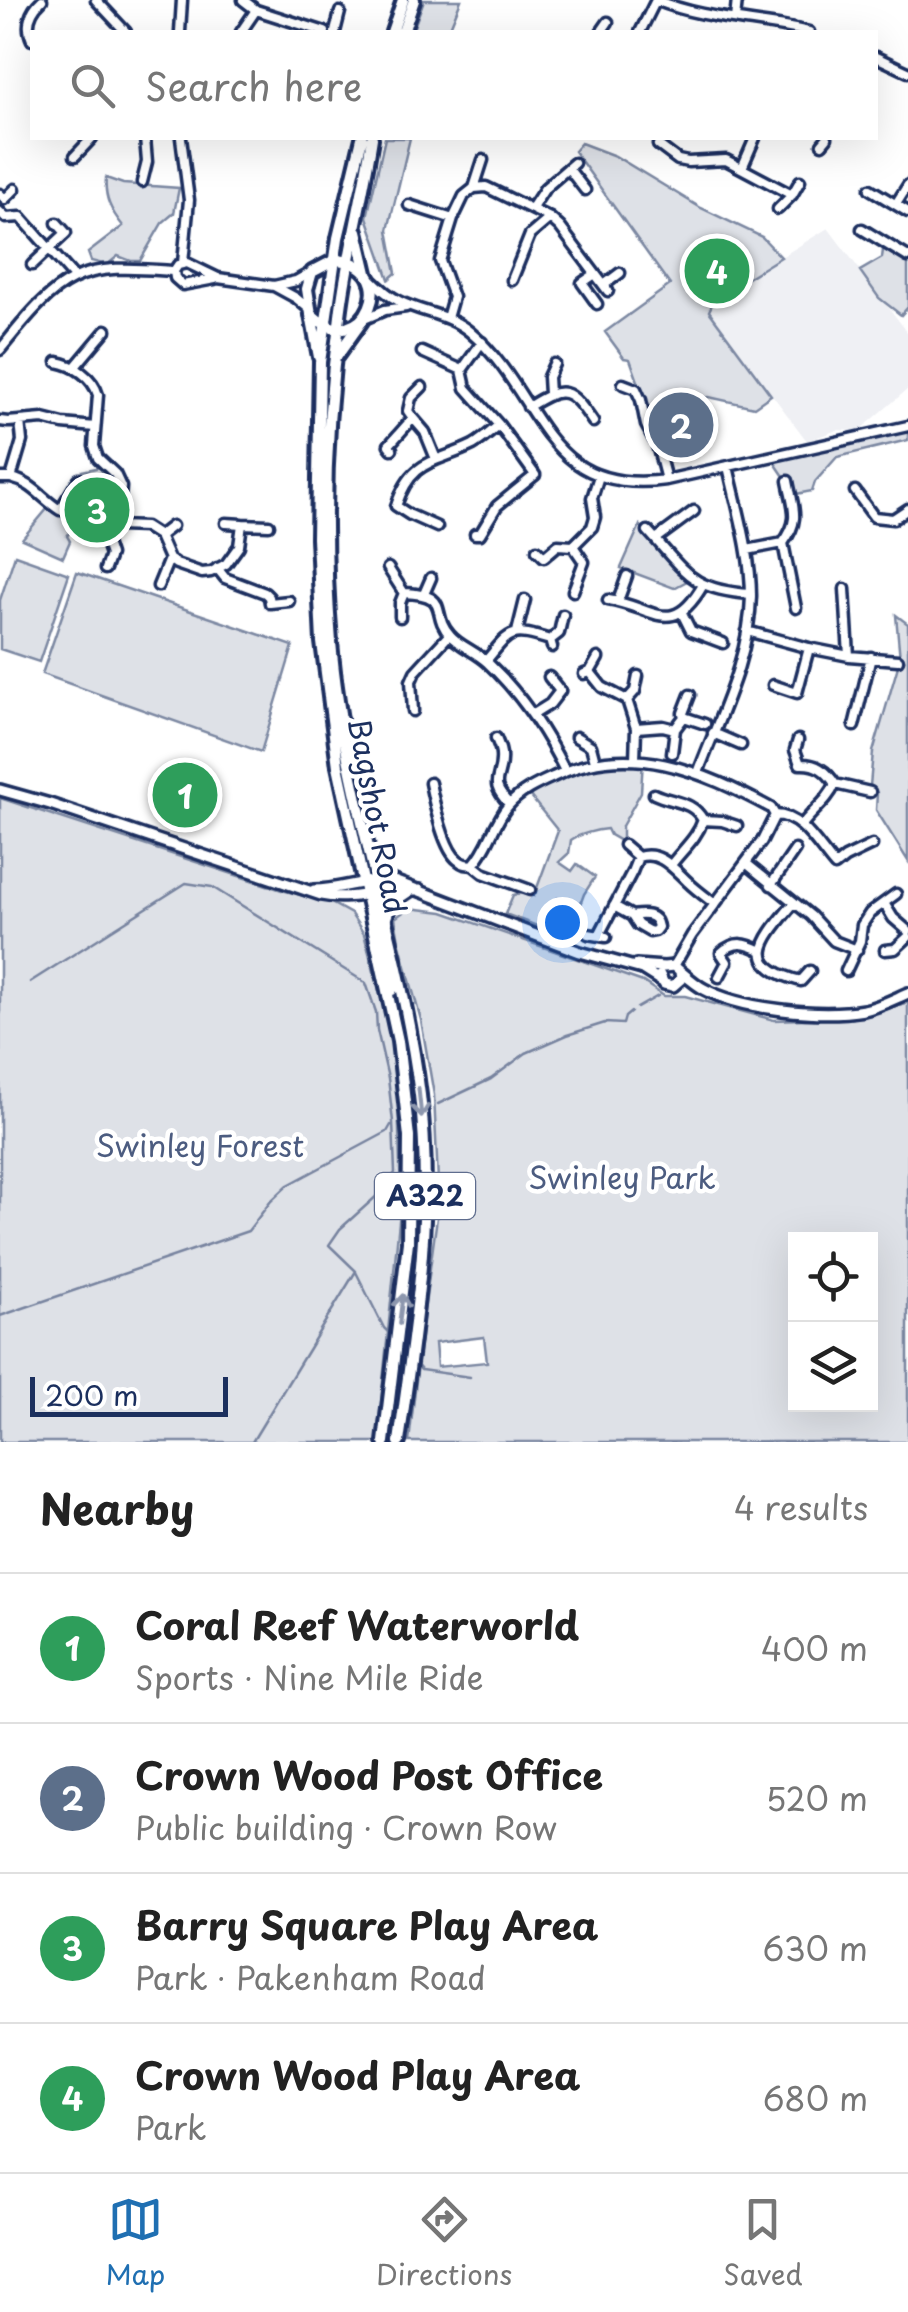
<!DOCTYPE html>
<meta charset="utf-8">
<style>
:root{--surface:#fff;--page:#f6f6f6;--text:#222;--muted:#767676;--line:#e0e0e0;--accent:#1f6fb2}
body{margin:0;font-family:"Playpen Sans",sans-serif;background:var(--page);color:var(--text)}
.controls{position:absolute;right:30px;bottom:30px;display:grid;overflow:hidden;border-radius:0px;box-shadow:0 10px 40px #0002}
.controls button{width:90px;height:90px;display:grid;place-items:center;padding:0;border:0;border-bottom:2px solid var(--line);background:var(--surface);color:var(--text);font:50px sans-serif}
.scale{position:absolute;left:30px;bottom:25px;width:198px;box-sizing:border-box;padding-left:10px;border:5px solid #1b2f5e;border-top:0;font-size:28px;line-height:35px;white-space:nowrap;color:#1b2f5e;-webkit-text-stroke:8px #fff;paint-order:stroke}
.you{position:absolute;left:562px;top:922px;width:35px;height:35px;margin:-25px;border:8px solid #fff;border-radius:50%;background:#1a73e8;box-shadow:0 0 0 15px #1a73e833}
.badge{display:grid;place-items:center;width:65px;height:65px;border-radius:50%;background:var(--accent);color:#fff;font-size:32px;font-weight:700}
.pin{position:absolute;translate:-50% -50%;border:5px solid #fff;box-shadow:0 2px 10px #0006}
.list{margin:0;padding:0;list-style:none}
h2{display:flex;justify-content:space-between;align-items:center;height:130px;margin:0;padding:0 40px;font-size:42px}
h2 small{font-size:32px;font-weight:400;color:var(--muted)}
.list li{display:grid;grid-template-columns:65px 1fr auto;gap:30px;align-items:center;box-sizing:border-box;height:150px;padding:0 40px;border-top:2px solid var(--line)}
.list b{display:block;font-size:38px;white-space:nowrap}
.list p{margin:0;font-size:32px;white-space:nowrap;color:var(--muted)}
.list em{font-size:32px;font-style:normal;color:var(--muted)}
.icon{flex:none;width:55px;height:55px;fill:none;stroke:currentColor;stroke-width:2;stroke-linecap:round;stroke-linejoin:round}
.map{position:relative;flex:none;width:908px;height:1442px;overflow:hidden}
.search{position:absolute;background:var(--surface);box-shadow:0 10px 40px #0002;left:30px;right:30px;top:30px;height:110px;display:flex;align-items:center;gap:25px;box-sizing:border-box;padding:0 35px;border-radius:0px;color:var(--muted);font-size:38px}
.sheet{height:730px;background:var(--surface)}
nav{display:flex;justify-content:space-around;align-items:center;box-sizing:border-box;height:140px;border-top:2px solid var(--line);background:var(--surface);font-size:28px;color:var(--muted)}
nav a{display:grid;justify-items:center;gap:5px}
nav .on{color:var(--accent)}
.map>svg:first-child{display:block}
.built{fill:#eff0f4}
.green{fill:#dee1e7;stroke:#7c88a2;stroke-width:2.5;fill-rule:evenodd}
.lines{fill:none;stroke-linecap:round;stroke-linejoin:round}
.stream{stroke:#77839f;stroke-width:2.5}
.minor-casing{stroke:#1b2f5e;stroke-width:15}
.major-casing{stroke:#1b2f5e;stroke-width:16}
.highway-casing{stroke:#1b2f5e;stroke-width:18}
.minor{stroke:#fff;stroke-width:8}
.major{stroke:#fff;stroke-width:9}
.highway{stroke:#fff;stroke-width:10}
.oneway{stroke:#8d97ae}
.labels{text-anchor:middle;stroke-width:9;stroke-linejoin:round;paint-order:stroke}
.shield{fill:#fff;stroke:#5f6d8e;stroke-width:2.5}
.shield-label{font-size:28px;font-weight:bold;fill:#1b2f5e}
.street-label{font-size:30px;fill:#1b2f5e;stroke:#fff}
.park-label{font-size:30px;fill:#4c5c80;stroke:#fff}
</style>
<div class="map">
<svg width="908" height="1442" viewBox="0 0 908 1442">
<rect width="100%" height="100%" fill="#fff"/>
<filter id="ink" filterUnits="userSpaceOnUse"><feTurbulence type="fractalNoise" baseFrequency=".01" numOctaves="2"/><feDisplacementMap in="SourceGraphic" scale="20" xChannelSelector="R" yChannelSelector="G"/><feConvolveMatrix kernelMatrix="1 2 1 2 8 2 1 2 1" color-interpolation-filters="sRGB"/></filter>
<g filter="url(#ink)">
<path class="built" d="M828 228 908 333V389L859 431 837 430 807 441 709 311 715 298Z"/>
<path class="green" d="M424 0H461L448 32H412Z
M385 138H410L388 230 396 273 389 279 367 217Z
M581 143 615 156 701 208 762 237 781 257 715 298 709 311 771 395 754 407 709 397 648 409 630 359 624 358 605 332 670 285 574 151Z
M106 178 123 184 179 188 174 213 162 223 140 261H131L118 256 107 265 91 261 88 253 123 226C111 211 104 198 106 178Z
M884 242 908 259V307L901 315 879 298 860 271 882 258Z
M908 430V440L837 457 815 482 812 491 796 494 773 460Z
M100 467 116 484 114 522 102 533 77 523 64 512 83 480 82 471Z
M48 508 75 525 67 536 70 541 63 557 22 539Z
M640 525 684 573 687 581 674 588 621 568Z
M15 555 69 574 39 662 0 649V600Z
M77 572 293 646 261 752 42 674Z
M896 615 908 624V861L876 810 877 793 870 786 873 752 900 659Z
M643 760 641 792 622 826V842L610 835 607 829C597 830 579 834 571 840L569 853 559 862 572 871 577 864 595 877 584 894 580 905 558 898 545 929 505 914 513 895 522 893 534 896 558 831 526 791 595 761Z
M0 798 282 890 331 903 351 914 364 934 389 1028 398 1094 401 1201 377 1442H0Z
M409 908 443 912 643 982 664 996H685L774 1020 863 1017 908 1002V1442H409L423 1319 439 1203 434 1095 421 1020 399 941 395 918ZM796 1240H870V1404H796ZM484 1337 487 1362 437 1367 435 1343Z
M396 987C423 1109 423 1212 409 1336L400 1343 409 1268 415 1142 413 1102Z"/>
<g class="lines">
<path class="stream" d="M30 982 186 883 212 887 366 983 376 1012 377 1030 388 1078 393 1122 395 1173 379 1194 340 1229 329 1245 356 1271 252 1442
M637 1008 658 996
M438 1104 491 1079 526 1053 567 1035 605 1023 623 1024 625 1017 631 1012
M356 1272 384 1328 391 1335
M0 1316 248 1231 271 1201 288 1185 387 1132 391 1125
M415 1363 421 1370 470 1377"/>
<defs>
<path id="minor" d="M96 0 126 32
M243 0 256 10 325 32
M656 0C704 20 758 20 809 32
M735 19 737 0
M180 32 182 0
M241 32 256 10
M335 32 340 12
M601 32 608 22
M640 32 656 0
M32 40C25 25 30 11 42 0
M876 57 908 72
M181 138 189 200 183 263
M822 144 827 138
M658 145 678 160 688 162 726 160 792 195
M75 156 92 138
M568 168 585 190
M742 168 755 138
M142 182 147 162 145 138
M474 188 483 160
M870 189 908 212
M0 194 5 199 15 189
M896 204 908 185
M409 205 453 219
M532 208 545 188 574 163
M778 209 792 195 800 181
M0 212 6 218 21 217 75 278
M862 229 908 257
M32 265 66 233 57 223
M174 271 178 265 187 263 218 278 274 286 296 298 308 308
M174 271 175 278 183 285 215 279
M595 274 582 283 597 304
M369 277C378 286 387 295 399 301 422 313 449 314 470 332 544 395 541 497 666 480L908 426
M512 280 530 235 550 218
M604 285 620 273
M274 286 296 281 312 272
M447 318 453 297 440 261 453 219 464 196 474 188 486 187 550 218 560 227 608 291
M364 319 385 310 406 307
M0 350C20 326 44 293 73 279 104 264 141 269 174 271
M422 352 462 370
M57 362C74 365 93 377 98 395L94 446 98 458 115 474 121 487 118 526
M74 368 106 330
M623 384 636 389 641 400 646 425 657 445 666 480
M549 394 548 377 554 364
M528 407C564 384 570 388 593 422
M413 418 408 411 411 398 422 387
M0 421 8 422 43 419 63 424 95 427
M392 449 389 445 413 418 425 432 436 459
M0 478H11L22 441 20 421
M11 478C33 483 41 498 60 510L79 479
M855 491 874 517 893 519 908 509
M226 523 242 524
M118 526 145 527 159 536 169 559 176 564 202 573 211 572 226 564 239 546 242 524 269 525
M437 527 410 515 396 506C412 458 434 464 473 445 482 440 491 432 499 425
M648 531C686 572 690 590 751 594
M81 533 105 540
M475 534H480L497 506 535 475 499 425 466 388 462 370 482 342
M159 536 172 526
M656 539 694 511
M105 540 110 555 105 569
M783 543C801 519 793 508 788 481
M537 550 544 557 558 545 573 546
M747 550 783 543 796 608
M217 568 225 578 265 593 269 597 270 603 289 601
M388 568 404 593C453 595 429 612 450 635 459 646 477 652 488 663 521 694 545 730 565 771
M158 586 169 559
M845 589 849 656
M573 591 584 562 573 546 592 527 595 517 592 498 599 476
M424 594 431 578
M608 600C654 607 672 639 703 585
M618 601 627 576
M682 613 691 631 723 643
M400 617V603L404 593
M747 631 809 648 849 656 898 660
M517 632 525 600
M550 640 559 633 563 615
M486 661C511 630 511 628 550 640L552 647
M590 672 598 658
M584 674 590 672 602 687 627 700 636 728 635 760
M773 685 797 693 809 648
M627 700 635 691 638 676
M413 711 411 681 415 672 449 635
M534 714 550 704 560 691 549 677
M684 717 705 724
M854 726 871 657
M636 728 663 726 675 729 684 717 683 713 690 695
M713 733 741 745
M576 737 591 746 595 761
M496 738C498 744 501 749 501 755 503 781 486 779 509 804
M798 740 795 750 800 764C817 763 827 771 835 784 828 801 813 810 802 825
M672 753 675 729
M698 773C719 717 750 658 751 596 751 552 737 508 728 466
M430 783C434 802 443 849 458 860 464 865 466 864 473 865 489 848 493 824 508 806 520 792 537 784 553 777 629 739 702 771 771 808L775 815C802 815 818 847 835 866L845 858 872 845
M835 784 870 792
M654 794C673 803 692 800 703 820L722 821 737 826
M624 845 638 857C660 850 673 868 688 882 696 890 706 897 715 904
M747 864 811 916 834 941 857 950
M473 865 483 873 530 890
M671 865C683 849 697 838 703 820
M771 885 795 850
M794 903C765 938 738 965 801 981L810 971
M884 903 893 918 908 931
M614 906 632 916 638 925 650 932 655 931 658 927C656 913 643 914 632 916
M588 934 606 937
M599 935 632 872 638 857
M885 950 895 949 908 937
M674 966 692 935 762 841 775 815
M846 971 860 941 862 925 870 913 896 894
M719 977 727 962 721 953C735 940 746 943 762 951"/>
<path id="major" d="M0 790 50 804 321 895C355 902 386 887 420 890
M314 890C340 890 365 879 391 880L580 952 642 969 661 981
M386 919 392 903 410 891
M636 965 664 967 674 966C683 973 693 983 704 989 743 1010 821 1017 864 1010 879 1007 894 999 908 993
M660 975 664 984 673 986 681 979 680 972"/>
<path id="highway" d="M392 32 403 0
M403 32 414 0
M362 138 338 238 320 362 317 538 322 642 338 766 398 1041 409 1137 408 1242 384 1442
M372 138C363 197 347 256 340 316 325 424 322 533 331 642 344 796 401 942 420 1095 434 1212 415 1327 399 1442
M357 231 367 273
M335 260C406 263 364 365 311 314L307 289 312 272Z
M311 315 319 357
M337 356 362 321
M375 881 372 894 392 990"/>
</defs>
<use href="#minor" class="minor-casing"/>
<use href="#major" class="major-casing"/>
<use href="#highway" class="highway-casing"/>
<use href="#minor" class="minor"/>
<use href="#major" class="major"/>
<use href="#highway" class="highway"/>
</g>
<defs><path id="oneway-shaft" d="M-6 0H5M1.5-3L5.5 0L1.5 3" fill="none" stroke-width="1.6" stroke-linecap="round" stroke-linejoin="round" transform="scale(2.5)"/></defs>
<g class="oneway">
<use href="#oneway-shaft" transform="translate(420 1103) rotate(84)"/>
<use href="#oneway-shaft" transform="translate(401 1309) rotate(-83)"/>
</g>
</g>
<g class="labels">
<rect class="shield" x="375" y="1173" width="100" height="46" rx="8"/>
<g class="shield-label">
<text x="425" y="1206">A322</text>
</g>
<g class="street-label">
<text transform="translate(376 816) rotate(79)" y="10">Bagshot Road</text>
</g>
<g class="park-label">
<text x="200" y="1157">Swinley Forest</text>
<text x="622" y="1189">Swinley Park</text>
</g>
</g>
</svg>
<div class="controls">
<button><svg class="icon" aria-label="locate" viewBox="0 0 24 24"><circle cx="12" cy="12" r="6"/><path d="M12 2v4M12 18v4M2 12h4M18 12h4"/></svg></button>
<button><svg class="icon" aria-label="layers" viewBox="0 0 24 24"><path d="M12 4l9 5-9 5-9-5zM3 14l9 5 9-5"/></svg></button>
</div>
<div class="scale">200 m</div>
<div class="you"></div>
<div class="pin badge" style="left:185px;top:795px;background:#2e9e5b">1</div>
<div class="pin badge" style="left:681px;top:425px;background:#5c6f8a">2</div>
<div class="pin badge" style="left:97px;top:510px;background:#2e9e5b">3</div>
<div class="pin badge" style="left:717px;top:271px;background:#2e9e5b">4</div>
<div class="search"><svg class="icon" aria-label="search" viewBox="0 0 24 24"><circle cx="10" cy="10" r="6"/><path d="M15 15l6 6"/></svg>Search here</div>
</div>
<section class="sheet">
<h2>Nearby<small>4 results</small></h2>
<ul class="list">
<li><span class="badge" style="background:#2e9e5b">1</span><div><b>Coral Reef Waterworld</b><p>Sports · Nine Mile Ride</p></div><em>400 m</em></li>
<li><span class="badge" style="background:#5c6f8a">2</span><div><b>Crown Wood Post Office</b><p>Public building · Crown Row</p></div><em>520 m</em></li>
<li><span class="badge" style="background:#2e9e5b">3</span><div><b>Barry Square Play Area</b><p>Park · Pakenham Road</p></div><em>630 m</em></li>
<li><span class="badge" style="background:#2e9e5b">4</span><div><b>Crown Wood Play Area</b><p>Park</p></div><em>680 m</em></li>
</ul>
</section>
<nav>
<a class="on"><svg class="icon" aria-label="map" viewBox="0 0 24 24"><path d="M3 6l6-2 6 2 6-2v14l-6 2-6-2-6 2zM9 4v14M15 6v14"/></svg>Map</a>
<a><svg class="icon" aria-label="directions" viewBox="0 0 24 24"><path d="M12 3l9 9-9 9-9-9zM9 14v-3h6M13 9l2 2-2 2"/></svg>Directions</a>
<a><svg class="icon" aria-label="saved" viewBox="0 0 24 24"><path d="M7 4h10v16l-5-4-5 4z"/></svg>Saved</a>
</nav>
